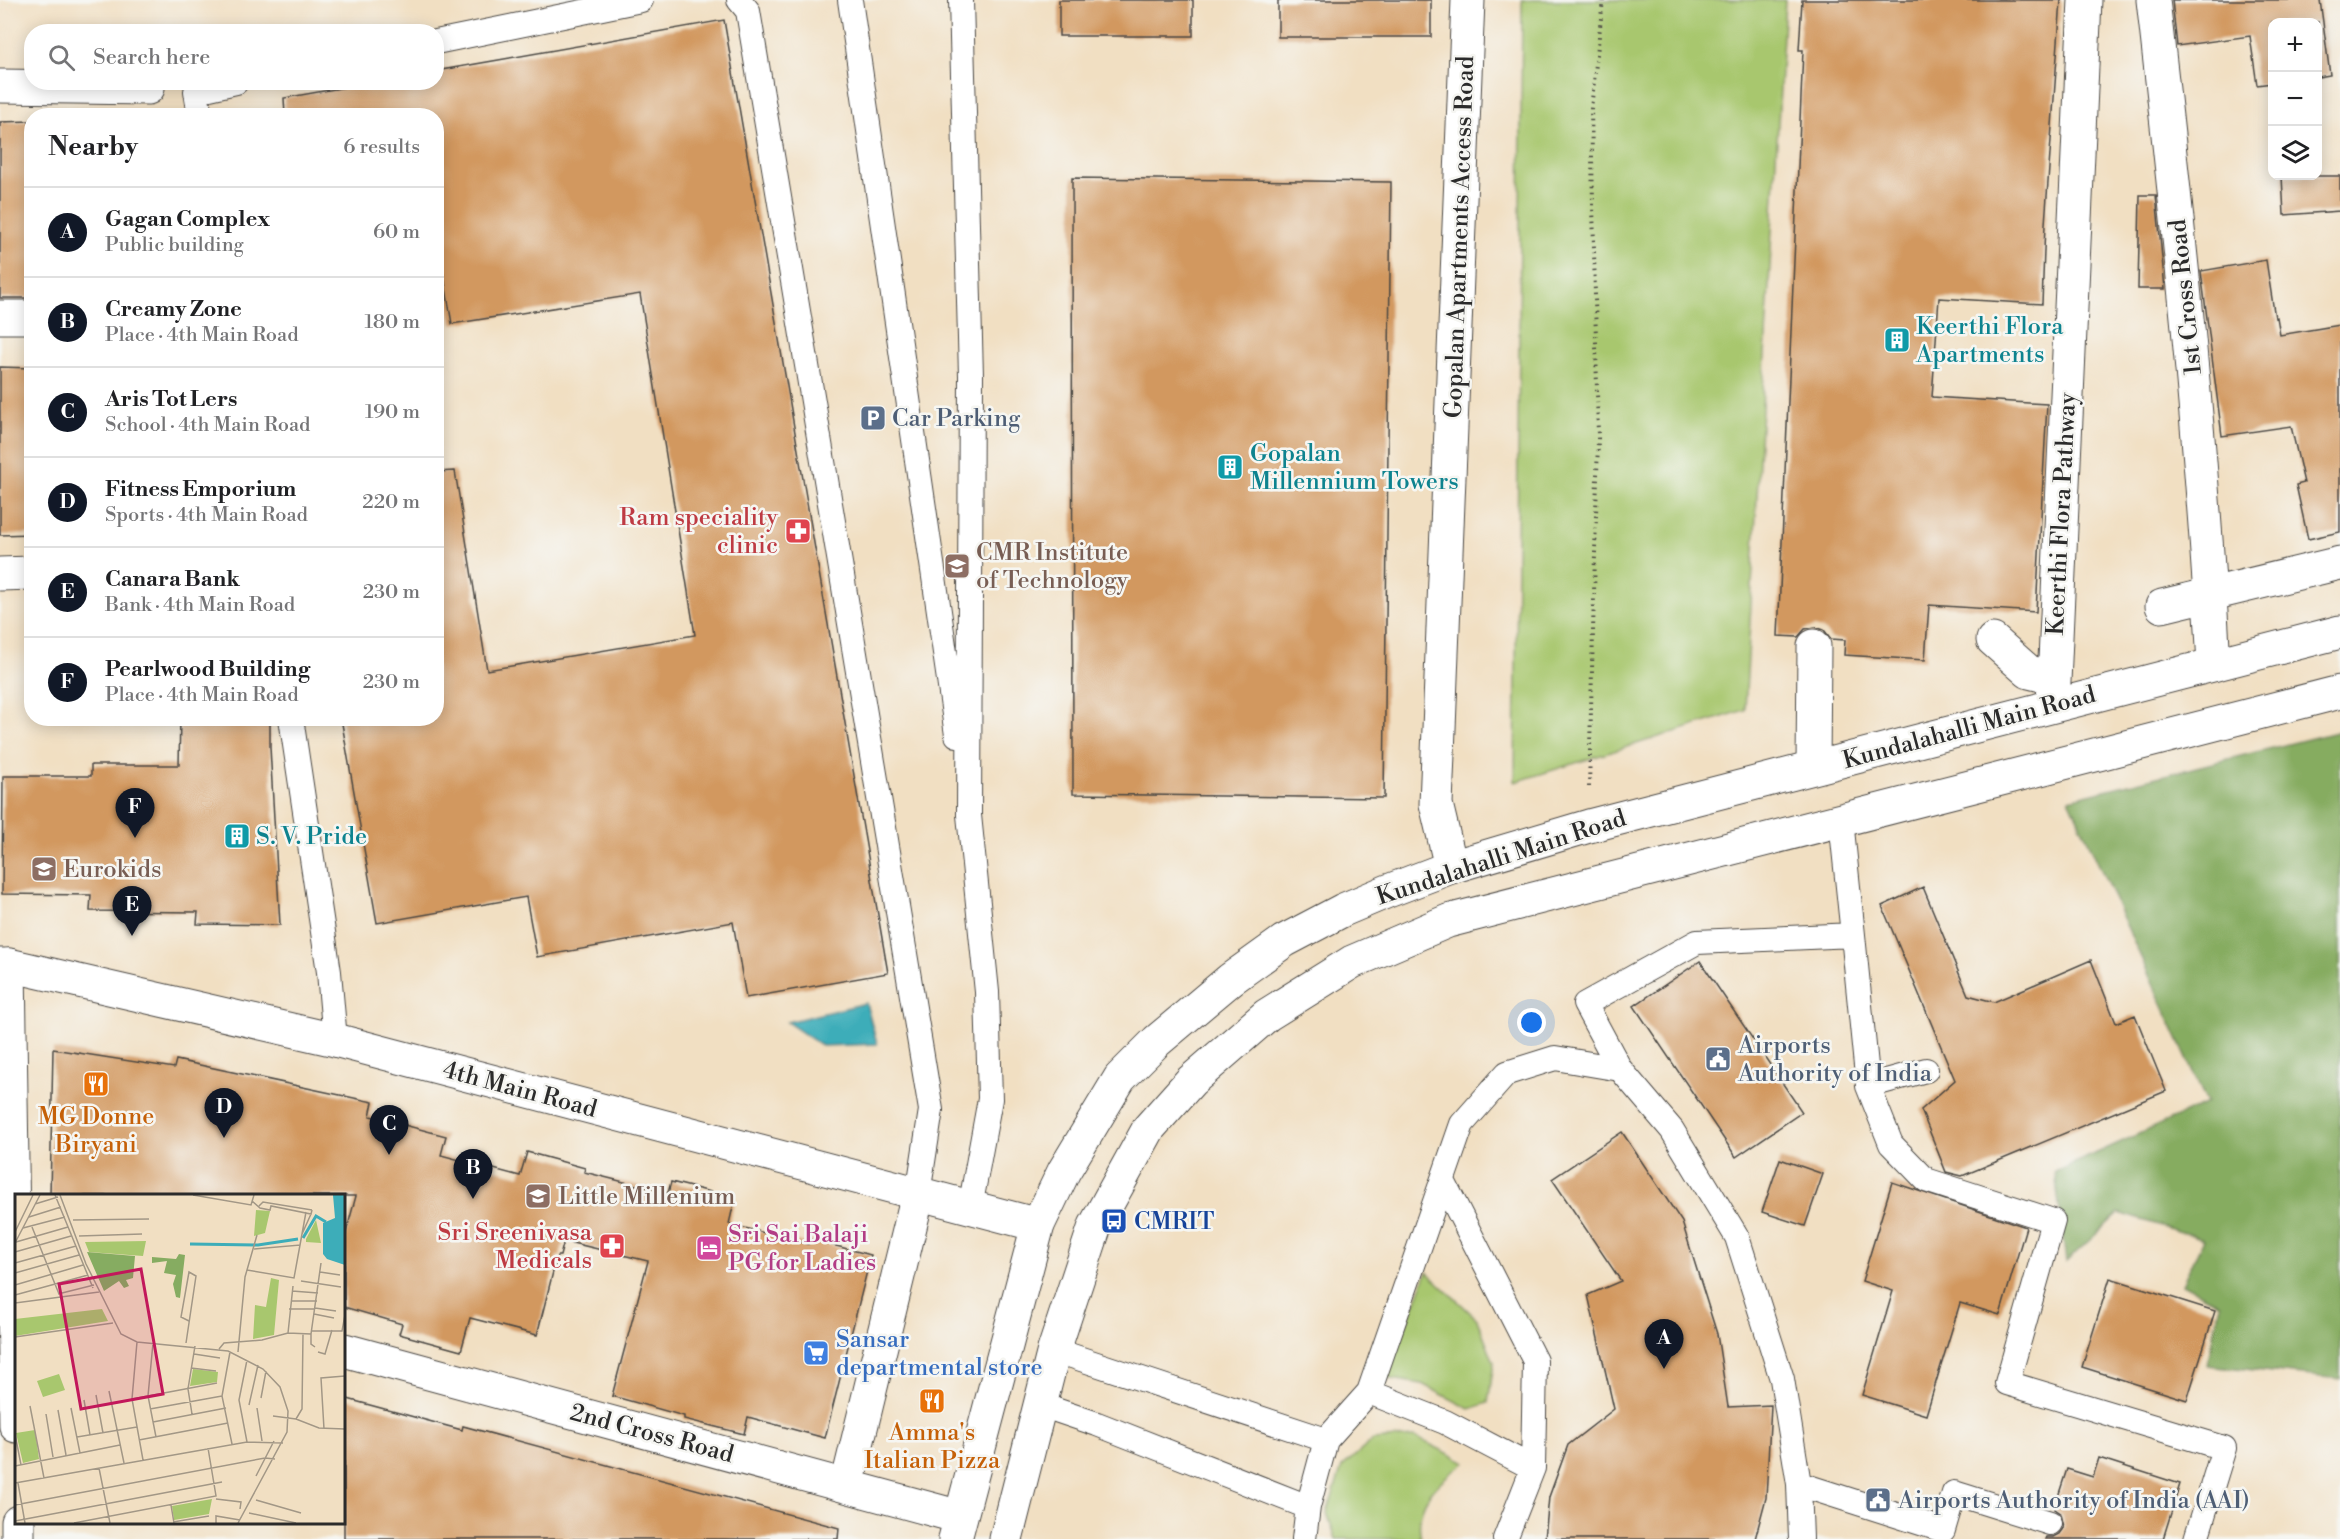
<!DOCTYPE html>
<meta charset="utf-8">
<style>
:root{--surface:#fff;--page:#f2f2f2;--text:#202124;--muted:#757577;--line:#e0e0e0;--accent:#111827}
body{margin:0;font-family:"Libre Bodoni",serif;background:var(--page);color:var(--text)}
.controls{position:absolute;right:18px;top:18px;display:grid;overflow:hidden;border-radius:12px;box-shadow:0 3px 15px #0003}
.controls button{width:54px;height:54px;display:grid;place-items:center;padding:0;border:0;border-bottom:2px solid var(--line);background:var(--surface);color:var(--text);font:30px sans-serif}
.you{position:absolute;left:1532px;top:1023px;width:21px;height:21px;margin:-15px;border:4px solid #fff;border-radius:50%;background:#1a73e8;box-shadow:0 0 0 9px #1a73e833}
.badge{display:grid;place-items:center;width:39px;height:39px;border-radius:50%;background:var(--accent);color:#fff;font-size:20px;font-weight:700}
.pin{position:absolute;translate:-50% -50px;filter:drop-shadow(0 2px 3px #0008)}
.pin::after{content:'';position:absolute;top:32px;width:21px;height:18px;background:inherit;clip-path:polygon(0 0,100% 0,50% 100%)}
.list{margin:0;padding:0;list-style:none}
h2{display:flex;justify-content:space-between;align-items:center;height:78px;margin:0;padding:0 24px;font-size:26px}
h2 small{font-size:20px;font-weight:400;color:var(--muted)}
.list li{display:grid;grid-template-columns:39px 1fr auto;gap:18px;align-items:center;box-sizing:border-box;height:90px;padding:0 24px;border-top:2px solid var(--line)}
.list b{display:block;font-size:22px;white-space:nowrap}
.list p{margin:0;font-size:20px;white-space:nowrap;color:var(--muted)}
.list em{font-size:20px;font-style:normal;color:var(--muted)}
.icon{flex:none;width:33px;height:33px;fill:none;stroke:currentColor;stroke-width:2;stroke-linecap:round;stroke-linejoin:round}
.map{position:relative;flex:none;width:2340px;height:1539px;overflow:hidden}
.search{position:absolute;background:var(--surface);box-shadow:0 3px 15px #0003;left:24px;top:24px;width:420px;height:66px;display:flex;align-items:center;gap:15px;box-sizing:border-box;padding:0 21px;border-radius:24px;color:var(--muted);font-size:22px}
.panel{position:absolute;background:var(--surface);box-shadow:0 3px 15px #0003;left:24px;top:108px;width:420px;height:618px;border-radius:24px}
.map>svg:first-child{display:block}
.green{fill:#a8c76e;stroke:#6a794c;stroke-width:1.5}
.forest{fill:#86ac61;stroke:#586c46;stroke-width:1.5}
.water{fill:#3dadb9;stroke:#346c72;stroke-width:1.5}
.building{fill:#d2985e}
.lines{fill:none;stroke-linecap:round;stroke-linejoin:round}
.service-casing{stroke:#494642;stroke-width:26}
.minor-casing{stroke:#494642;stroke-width:35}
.tertiary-casing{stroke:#494642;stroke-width:35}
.primary-casing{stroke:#494642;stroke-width:35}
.path{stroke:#494642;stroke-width:4;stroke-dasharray:1.5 4.5;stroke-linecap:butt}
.service{stroke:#fff;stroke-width:24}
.minor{stroke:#fff;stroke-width:33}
.tertiary{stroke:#fff;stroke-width:33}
.primary{stroke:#fff;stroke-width:33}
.labels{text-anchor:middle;stroke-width:5;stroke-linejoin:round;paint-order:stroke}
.street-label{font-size:24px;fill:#2b2b2b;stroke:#f6f6f2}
.culture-label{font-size:24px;fill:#0d838f;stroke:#f6f6f2;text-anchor:start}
.service-label{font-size:24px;fill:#4e5e75;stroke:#f6f6f2;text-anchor:start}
.health-label{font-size:24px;fill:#be3a42;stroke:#f6f6f2;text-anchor:end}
.education-label{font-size:24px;fill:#785e54;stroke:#f6f6f2;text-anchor:start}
.food-label{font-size:24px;fill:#c56008;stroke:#f6f6f2}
.transit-label{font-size:24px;fill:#164399;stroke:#f6f6f2;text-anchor:start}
.hotel-label{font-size:24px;fill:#b23c85;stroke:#f6f6f2;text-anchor:start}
.shop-label{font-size:24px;fill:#366cbe;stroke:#f6f6f2;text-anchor:start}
.inset-river{fill:none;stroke:#3dadb9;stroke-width:3}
.inset-road{fill:none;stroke:#a29786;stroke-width:1.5}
.view{fill:#c2185b;fill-opacity:0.15;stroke:#c2185b;stroke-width:3}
.inset-edge{fill:none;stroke:#2b2b2b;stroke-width:3}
</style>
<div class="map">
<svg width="2340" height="1539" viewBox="0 0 2340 1539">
<rect width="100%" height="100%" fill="#f6f6f2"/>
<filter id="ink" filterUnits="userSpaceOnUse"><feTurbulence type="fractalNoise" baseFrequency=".0167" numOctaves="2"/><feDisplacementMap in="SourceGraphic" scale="12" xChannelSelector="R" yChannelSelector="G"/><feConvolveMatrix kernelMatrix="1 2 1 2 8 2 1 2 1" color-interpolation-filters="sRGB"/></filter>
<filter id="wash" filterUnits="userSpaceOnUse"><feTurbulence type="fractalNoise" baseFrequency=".008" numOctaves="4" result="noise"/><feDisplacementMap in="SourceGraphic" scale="24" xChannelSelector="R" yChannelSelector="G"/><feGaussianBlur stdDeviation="1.35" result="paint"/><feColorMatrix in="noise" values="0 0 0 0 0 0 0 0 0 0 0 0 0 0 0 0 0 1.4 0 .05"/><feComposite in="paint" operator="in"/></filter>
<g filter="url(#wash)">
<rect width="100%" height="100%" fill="#f1dfc2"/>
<path class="green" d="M1522 0H1785L1745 710 1515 782Z
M1427 1272 1477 1319 1494 1362 1488 1403 1470 1409 1422 1384 1385 1378Z
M1415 1437 1466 1462C1438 1481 1413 1502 1421 1539H1336L1327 1513 1342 1467 1373 1440Z"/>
<path class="forest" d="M2340 731V1379L2207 1365 2220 1304 2182 1284 2204 1239 2119 1213 2066 1262 2055 1172 2207 1103 2069 799Z"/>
<path class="water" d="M866 1003 877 1044 822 1046 787 1022Z"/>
<g id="blocks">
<path class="building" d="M1059 0H1193V36H1059Z
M1278 0H1431V37H1278Z
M1802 0H2061L2045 224 2042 304 1939 298 1932 397 2047 404 2036 612 1929 605 1925 660 1844 655 1845 640 1831 639 1824 630 1815 627 1805 629 1798 637 1778 636 1803 50H1799Z
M2172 0H2320L2330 75 2318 77V22H2272V83L2257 85 2250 36 2177 46Z
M724 20 888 973 746 998 733 922 537 957 526 897 377 923 341 718H436V472L455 471 487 670 695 635 640 294 452 324 436 230V116H285L284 98 374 82H436V71Z
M32 121V298H0V122Z
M2282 176H2340V211L2284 215Z
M1072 178 1391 182 1384 798 1073 794Z
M2140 195H2156L2165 289H2138Z
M2266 260 2275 318 2277 317 2280 335 2340 325V532L2308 539 2296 485 2304 483 2291 426 2222 436 2201 271Z
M0 367 32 368V534L0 535Z
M180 718H270V747L280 925 197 924 198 912 90 911 91 895 2 894 3 776H91V765H179Z
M1923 887 1968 995 1994 1002 2091 960 2116 1023 2135 1015 2166 1091 1962 1176 1946 1172 1921 1110 1955 1080 1882 906Z
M1700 961 1802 1112 1736 1157 1634 1006Z
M53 1049 174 1068 176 1060 373 1102 370 1116 446 1136 441 1155 520 1176 527 1152 585 1168 584 1172 668 1193 671 1182 735 1198 729 1224 808 1244 809 1239 871 1255 825 1438 748 1417 744 1434 684 1419V1416L612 1396 648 1261 564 1241 560 1256H557L537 1335 470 1318 461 1351 399 1334 402 1324 344 1307V1240L356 1196H50Z
M1622 1132 1682 1222 1717 1334 1728 1407 1771 1405 1766 1498 1755 1539H1545L1549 1497 1568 1445 1614 1409 1588 1295 1621 1281 1552 1179Z
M1780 1159 1823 1174 1805 1226 1762 1212Z
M1892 1182 2026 1227 2000 1315 1960 1303 1926 1415 1862 1395 1893 1291 1862 1281Z
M2110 1278 2215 1311 2187 1400 2082 1367Z
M344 1398 462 1430 463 1426 839 1528 838 1539H344Z
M2099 1458 2180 1484 2163 1539H2045L2046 1537H2053L2059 1534 2064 1527 2061 1514 2054 1509 2067 1469 2093 1477Z"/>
</g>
</g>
<g filter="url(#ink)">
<use href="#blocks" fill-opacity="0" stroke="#494642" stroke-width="1.5"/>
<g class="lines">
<defs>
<path id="service" d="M739 0 748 11 931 1110 918 1194
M850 0 957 735
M961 0 971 376 969 815 987 992 990 1099 970 1208
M436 42 641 0
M200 116 196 91 236 82
M291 718 329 972 335 1040
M1841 820 1853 935
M1620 1069 1585 1004 1697 942 1853 935 1868 1086 1926 1070
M1868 1086 1891 1144 1926 1180 2053 1221 2007 1383 2224 1448 2196 1539
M1443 1181 1535 1361 1533 1468 1505 1539
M1054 1350 1326 1440 1369 1392 1462 1124 1507 1073 1555 1058 1620 1069 1672 1130 1737 1237 1782 1379 1799 1484 1801 1539
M1369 1392 1445 1422 1533 1468
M1041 1405 1097 1424 1308 1507 1304 1539
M1799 1484 1943 1530 1954 1493 2050 1523
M1308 1507 1326 1440"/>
<path id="minor" d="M2153 0C2178 221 2202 442 2214 664
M0 86 148 88
M0 317H32
M0 574 32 573
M2162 606 2340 563
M1993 640 2029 672 2054 678
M2053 704 2085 0
M1813 767 1814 646
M1451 867 1436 804 1468 0
M9 965 16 1426
M344 1350 960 1517
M847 1485 918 1194
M18 1522V1539"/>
<path id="tertiary" d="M0 965H9L335 1040 1038 1225"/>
<path id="primary" d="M955 1539 1038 1225 1064 1171 1120 1078 1157 1041 1231 979 1284 941 1343 910 1388 891 1451 867 1589 826 2340 632
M1006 1539 1054 1350 1095 1226 1149 1128 1191 1081 1267 1015 1352 962 1448 921 2340 692"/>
</defs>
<use href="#service" class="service-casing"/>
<use href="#minor" class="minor-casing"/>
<use href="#tertiary" class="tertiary-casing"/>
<use href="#primary" class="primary-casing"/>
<path class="path" d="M1589 787 1598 438 1591 109 1603 0"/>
<use href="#service" class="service"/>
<use href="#minor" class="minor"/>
<use href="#tertiary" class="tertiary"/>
<use href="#primary" class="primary"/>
</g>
</g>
<defs>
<symbol id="building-square" viewBox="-11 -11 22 22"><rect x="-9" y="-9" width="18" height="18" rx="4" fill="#0f9aa8" stroke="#f6f6f2"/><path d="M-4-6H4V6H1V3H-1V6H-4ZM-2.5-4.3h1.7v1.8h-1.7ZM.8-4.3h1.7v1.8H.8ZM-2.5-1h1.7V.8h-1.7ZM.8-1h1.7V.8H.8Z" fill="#fff"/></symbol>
<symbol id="parking-square" viewBox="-11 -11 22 22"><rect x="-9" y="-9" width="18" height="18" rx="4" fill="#5c6f8a" stroke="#f6f6f2"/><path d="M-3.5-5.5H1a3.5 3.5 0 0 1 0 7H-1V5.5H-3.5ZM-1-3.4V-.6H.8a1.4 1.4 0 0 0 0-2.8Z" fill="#fff"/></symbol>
<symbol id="pharmacy-square" viewBox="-11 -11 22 22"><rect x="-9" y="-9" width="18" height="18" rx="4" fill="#e0444e" stroke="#f6f6f2"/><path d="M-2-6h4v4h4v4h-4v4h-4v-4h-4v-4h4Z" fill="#fff"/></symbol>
<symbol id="university-square" viewBox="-11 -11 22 22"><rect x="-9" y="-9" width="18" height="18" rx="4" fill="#8d6e63" stroke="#f6f6f2"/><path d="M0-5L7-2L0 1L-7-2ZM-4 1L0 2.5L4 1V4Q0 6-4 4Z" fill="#fff"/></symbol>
<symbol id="school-square" viewBox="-11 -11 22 22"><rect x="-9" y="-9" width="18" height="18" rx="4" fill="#8d6e63" stroke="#f6f6f2"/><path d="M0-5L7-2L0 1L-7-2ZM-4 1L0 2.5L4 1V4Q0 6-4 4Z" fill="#fff"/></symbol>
<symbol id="civic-square" viewBox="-11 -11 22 22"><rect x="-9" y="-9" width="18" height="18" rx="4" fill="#5c6f8a" stroke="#f6f6f2"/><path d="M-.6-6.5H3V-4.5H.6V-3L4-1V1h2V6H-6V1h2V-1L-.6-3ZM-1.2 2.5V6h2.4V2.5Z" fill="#fff"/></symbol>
<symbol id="restaurant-square" viewBox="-11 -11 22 22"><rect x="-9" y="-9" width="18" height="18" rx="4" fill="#e8710a" stroke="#f6f6f2"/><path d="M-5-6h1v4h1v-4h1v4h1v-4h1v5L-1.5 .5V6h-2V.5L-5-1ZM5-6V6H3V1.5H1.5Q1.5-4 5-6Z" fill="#fff"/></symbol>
<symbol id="bus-square" viewBox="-11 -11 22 22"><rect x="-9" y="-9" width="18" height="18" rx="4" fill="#1a4fb4" stroke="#f6f6f2"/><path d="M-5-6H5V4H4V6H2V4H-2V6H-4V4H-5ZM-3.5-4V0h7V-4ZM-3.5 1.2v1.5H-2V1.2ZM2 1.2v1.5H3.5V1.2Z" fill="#fff"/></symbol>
<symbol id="hotel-square" viewBox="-11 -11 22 22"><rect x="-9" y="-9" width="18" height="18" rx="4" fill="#d1479c" stroke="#f6f6f2"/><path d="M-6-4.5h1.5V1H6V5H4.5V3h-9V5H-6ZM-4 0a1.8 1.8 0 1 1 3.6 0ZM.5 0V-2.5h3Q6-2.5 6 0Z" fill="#fff"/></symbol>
<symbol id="supermarket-square" viewBox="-11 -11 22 22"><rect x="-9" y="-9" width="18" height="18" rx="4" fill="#3f7fe0" stroke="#f6f6f2"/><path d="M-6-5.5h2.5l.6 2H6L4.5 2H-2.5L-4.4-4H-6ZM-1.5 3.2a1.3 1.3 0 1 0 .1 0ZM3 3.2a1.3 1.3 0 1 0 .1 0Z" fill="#fff"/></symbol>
</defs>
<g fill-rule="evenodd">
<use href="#building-square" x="1882" y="325" width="30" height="30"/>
<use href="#parking-square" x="858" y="403" width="30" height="30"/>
<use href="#building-square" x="1215" y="452" width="30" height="30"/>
<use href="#pharmacy-square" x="783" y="516" width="30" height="30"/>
<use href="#university-square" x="942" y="551" width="30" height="30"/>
<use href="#building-square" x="222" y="821" width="30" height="30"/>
<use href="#school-square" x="29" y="854" width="30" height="30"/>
<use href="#civic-square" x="1703" y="1044" width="30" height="30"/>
<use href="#restaurant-square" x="81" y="1069" width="30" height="30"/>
<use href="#school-square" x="523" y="1181" width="30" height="30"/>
<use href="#bus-square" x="1099" y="1206" width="30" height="30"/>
<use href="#pharmacy-square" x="597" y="1231" width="30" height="30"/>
<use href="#hotel-square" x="694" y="1233" width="30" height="30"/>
<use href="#supermarket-square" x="801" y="1338" width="30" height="30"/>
<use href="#restaurant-square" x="917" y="1386" width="30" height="30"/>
<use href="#civic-square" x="1863" y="1485" width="30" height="30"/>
</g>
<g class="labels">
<g class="street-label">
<text transform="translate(1459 237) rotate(-88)" y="8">Gopalan Apartments Access Road</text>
<text transform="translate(2185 297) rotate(-96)" y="8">1st Cross Road</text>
<text transform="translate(2061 514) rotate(-87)" y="8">Keerthi Flora Pathway</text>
<text transform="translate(1969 727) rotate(-15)" y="8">Kundalahalli Main Road</text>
<text transform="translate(1501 857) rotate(-18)" y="8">Kundalahalli Main Road</text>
<text transform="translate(520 1089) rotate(15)" y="8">4th Main Road</text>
<text transform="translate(652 1433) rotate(15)" y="8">2nd Cross Road</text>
</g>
<g class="culture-label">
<text x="1916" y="334">Keerthi Flora<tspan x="1916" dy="28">Apartments</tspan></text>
<text x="1250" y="461">Gopalan<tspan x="1250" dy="28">Millennium Towers</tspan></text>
<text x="256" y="844">S. V. Pride</text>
</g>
<g class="service-label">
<text x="892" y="426">Car Parking</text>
<text x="1738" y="1053">Airports<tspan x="1738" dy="28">Authority of India</tspan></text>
<text x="1898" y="1508">Airports Authority of India (AAI)</text>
</g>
<g class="health-label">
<text x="778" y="525">Ram speciality<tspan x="778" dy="28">clinic</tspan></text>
<text x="592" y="1240">Sri Sreenivasa<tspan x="592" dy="28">Medicals</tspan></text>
</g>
<g class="education-label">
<text x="976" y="560">CMR Institute<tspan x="976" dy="28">of Technology</tspan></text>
<text x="63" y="877">Eurokids</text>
<text x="558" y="1204">Little Millenium</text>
</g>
<g class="food-label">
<text x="96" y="1124">MG Donne<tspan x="96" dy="28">Biryani</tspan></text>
<text x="932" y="1440">Amma's<tspan x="932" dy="28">Italian Pizza</tspan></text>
</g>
<g class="transit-label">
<text x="1134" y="1229">CMRIT</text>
</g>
<g class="hotel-label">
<text x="728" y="1242">Sri Sai Balaji<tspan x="728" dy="28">PG for Ladies</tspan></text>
</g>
<g class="shop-label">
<text x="836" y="1347">Sansar<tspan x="836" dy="28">departmental store</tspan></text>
</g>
</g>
<g transform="translate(15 1194)">
<rect width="330" height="330" fill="#f1dfc2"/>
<path d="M241 16 255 17 250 39 239 42ZM301 26 306 49 291 48V45ZM131 47 128 62 74 58 70 48ZM256 84 264 86 259 141 238 145 240 111 251 113ZM87 115 93 127 0 142V125ZM178 175 203 178 202 188 175 192ZM44 180 50 196 28 203 22 187ZM20 236 24 265 8 269 1 239ZM197 305 194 320 159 326 157 312Z" fill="#a8c76e"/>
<path d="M72 58 120 62 118 84 111 86 114 92 109 94 104 87 89 97ZM164 60 170 61 165 104 161 103 158 90 161 81 149 79 152 67 137 69V63L161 65Z" fill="#86ac61"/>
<path d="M318 1H330V71L312 65 308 60V29L320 24Z" fill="#3dadb9"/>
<path class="inset-river" d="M288 44 301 22 311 28M175 50 243 51 283 45"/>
<path class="inset-road" d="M40 1 78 94M45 1 71 70 106 140 122 148 213 157 248 175 265 193 273 217 272 238 223 329M178 1 236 11 239 1M237 7 245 14 255 16 256 12 296 20 297 16M20 10 43 3M244 12 248 8 297 16M14 23 46 13M58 26 134 25M17 33 44 100M8 34 50 23M0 38 18 1M287 40 296 20M64 42 127 40M1 48 53 33M0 49 25 1M285 51 291 18M0 58 56 42M0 69 61 52M232 76 279 84 285 51 239 55M305 78 325 81M0 79 64 61M286 87 326 93M0 91 68 71M277 97 303 99M43 100 79 91M0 101 73 81M276 107H302M0 109 84 98M300 114 321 117M274 115H300M299 120 319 124M296 137H327L330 121M273 139 278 92M0 143 98 129M122 148 117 205 128 266M138 149 133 202 141 243M171 149 181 82 174 78 166 123 174 127M300 153 296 150V140L306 69M204 155 209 149 247 146 273 139 296 140M215 158 207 202 217 250M223 158 230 83 242 41M303 158 310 160 317 136M179 160 205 164M176 174 201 177M94 197 109 269M81 201 88 239M246 204 251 177M117 205 202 189M69 206 75 241M234 211 243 171M15 212 29 284M56 214 65 259M242 214 247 247M135 215 207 202M43 216 51 261M31 220 38 263M177 220 173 195 180 152M258 222 281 225 304 234 330 235M281 225 287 215 288 140M138 228 211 214M309 235 306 184 330 182M0 240 6 271M62 243 122 233M124 246 213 229M232 248 224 206 232 166M0 272 105 251M84 274 95 329M241 282 259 247M0 289 232 248 268 249M3 289 10 329M201 305 226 308 225 315M241 306 286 319M0 311 250 264 260 265M156 311 159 329M234 319 281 329M0 327 207 288M158 328 194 322M59 329 201 302 193 254M201 329V322L225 326"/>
<path class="view" d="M126 75 148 200 66 215 44 90Z"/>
<rect width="330" height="330" class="inset-edge"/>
</g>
</svg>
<div class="controls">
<button>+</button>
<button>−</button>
<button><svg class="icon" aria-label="layers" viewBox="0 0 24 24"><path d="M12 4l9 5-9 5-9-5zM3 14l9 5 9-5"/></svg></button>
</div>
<div class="you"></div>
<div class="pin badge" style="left:1664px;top:1369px">A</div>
<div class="pin badge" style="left:473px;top:1199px">B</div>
<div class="pin badge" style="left:389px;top:1155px">C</div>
<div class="pin badge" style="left:224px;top:1138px">D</div>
<div class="pin badge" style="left:132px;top:936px">E</div>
<div class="pin badge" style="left:135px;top:838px">F</div>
<div class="search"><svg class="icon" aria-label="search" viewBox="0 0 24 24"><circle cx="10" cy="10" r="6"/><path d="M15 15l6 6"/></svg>Search here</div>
<section class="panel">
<h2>Nearby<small>6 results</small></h2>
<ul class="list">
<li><span class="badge">A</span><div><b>Gagan Complex</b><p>Public building</p></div><em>60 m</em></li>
<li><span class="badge">B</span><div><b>Creamy Zone</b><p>Place · 4th Main Road</p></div><em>180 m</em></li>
<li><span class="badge">C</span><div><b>Aris Tot Lers</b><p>School · 4th Main Road</p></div><em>190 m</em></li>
<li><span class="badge">D</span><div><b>Fitness Emporium</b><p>Sports · 4th Main Road</p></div><em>220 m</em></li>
<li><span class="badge">E</span><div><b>Canara Bank</b><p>Bank · 4th Main Road</p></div><em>230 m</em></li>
<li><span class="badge">F</span><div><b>Pearlwood Building</b><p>Place · 4th Main Road</p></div><em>230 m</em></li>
</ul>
</section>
</div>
